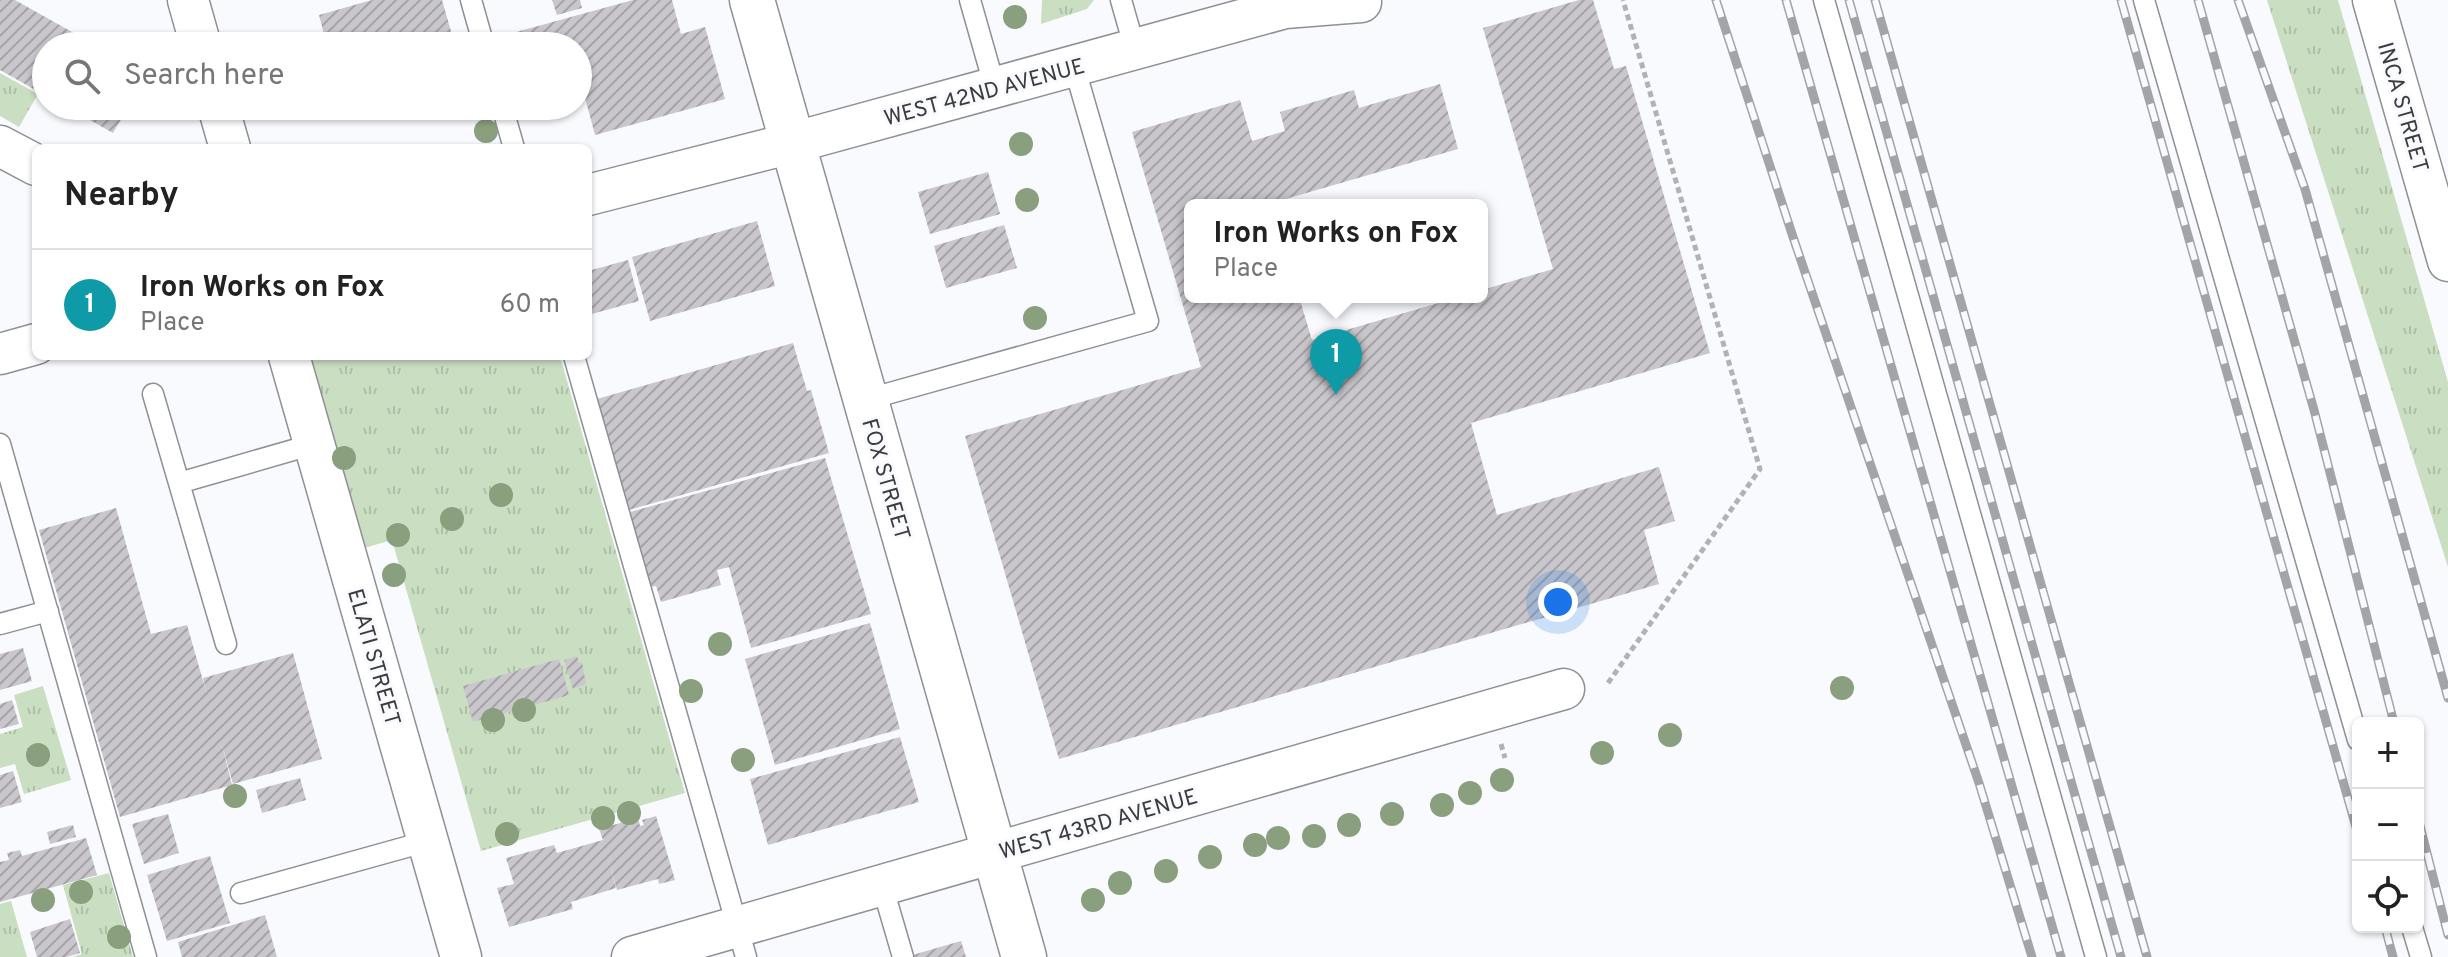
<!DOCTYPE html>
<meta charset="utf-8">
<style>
:root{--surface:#fff;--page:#f6f6f6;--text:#222;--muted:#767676;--line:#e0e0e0;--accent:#b45309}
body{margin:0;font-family:Overpass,sans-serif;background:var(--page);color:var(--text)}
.controls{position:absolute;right:24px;bottom:24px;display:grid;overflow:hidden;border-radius:12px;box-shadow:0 2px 6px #0004}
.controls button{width:72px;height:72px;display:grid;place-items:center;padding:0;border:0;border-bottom:2px solid var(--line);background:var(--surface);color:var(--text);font:40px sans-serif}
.you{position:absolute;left:1558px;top:602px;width:28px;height:28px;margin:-20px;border:6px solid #fff;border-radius:50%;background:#1a73e8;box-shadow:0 0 0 12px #1a73e833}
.badge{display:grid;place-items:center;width:52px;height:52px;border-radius:50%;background:var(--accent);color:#fff;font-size:26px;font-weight:700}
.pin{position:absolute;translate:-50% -66px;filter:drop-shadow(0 2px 4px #0008)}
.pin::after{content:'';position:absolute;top:42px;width:28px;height:24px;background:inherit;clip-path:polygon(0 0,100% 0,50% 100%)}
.popup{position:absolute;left:1184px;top:199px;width:304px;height:104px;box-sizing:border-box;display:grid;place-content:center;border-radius:12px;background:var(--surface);filter:drop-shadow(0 2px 6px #0005);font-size:26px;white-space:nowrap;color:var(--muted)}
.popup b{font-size:30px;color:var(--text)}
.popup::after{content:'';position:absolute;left:50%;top:100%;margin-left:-16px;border:16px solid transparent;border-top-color:var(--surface)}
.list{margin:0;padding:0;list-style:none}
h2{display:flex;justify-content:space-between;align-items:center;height:104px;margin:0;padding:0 32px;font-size:34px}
h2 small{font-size:26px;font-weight:400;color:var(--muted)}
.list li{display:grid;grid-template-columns:52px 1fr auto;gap:24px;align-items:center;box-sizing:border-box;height:112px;padding:0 32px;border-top:2px solid var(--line)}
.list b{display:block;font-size:30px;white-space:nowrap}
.list p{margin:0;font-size:26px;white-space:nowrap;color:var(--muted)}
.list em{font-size:26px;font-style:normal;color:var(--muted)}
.icon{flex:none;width:44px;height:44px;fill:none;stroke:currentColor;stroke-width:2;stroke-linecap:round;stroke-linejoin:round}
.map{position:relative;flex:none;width:2448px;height:957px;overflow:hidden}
.search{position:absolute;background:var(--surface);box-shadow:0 2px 6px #0004;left:32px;top:32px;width:560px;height:88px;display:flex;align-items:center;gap:20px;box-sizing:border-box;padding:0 28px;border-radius:44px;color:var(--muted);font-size:30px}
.panel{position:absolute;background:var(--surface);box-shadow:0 2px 6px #0004;left:32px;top:144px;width:560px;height:216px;border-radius:12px}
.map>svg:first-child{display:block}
.grass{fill:url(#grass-tufts)}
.building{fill:url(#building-hatch)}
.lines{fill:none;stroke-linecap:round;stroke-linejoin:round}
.service-casing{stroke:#8f9095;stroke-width:23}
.minor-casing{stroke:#8f9095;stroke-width:43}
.tertiary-casing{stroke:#8f9095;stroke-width:47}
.path{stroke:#b2b2b5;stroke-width:5;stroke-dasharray:6 4;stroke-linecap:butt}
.service{stroke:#fff;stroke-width:20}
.minor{stroke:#fff;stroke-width:40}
.tertiary{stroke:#fff;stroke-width:44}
.rail-casing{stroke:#a3a4a7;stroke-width:9}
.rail{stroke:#f9fafe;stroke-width:6;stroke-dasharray:18;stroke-linecap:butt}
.tree{fill:#899f7e}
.labels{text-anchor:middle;stroke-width:6;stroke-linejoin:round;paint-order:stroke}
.street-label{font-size:22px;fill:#3c3c3e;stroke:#f9fafe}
</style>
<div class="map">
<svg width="2448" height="957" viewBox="0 0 2448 957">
<defs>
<pattern id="grass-tufts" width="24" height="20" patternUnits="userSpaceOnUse" patternTransform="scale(2)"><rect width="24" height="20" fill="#cadec2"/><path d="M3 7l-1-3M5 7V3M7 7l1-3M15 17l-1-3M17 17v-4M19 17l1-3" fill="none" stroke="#aebfa8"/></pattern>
<pattern id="building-hatch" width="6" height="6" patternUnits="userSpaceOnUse" patternTransform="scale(2)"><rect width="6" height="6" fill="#c9c7cc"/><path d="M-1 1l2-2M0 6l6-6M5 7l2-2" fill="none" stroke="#a4a3a7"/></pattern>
</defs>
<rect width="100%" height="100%" fill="#f9fafe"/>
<path class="grass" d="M1042 0H1094L1087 9 1041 24Z
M2267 0H2338L2448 382V567Z
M0 73 38 94 19 127 0 116Z
M309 356H560L685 793 481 851 392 540 364 548Z
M43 686 71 780 24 794 15 764 0 768V734L23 727 14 695Z
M109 873 133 957H72L82 954 63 885Z
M11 901 27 957H0V904Z"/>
<path class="building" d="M0 0H15L97 46H46V96L0 70Z
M372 0H442L455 45 327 46 319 15Z
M552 0H580L582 8 557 15Z
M633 0H672L681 34 705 27 725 99 595 135 578 72V46H500L498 37Z
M1579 0H1593L1614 69 1626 66 1710 353 1471 423 1497 515 1659 467 1675 521 1644 530 1659 584 1059 759 965 436 1201 367 1132 132 1240 100 1252 141 1285 131 1280 112 1354 90 1359 108 1440 84 1458 149 1272 203V205H1190V297H1299L1312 340 1459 297H1482V290L1553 269 1483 28Z
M65 106H129L113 133Z
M988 172 1000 214 930 234 918 192Z
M757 221 775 286 650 321 632 257Z
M1004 225 1017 268 946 288 934 246Z
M628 260 639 301 588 315V271Z
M793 343 807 391 811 390 829 453 629 510 597 399Z
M825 458 871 614 751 648 729 567 717 570 721 585 661 602 656 586 651 587 630 512Z
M116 508 151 634 187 625 206 691 203 678 293 653 322 759 233 784 222 745 232 785 120 817 39 530Z
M870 623 900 729 775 765 745 659Z
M23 648 32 681 0 690V654Z
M577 656 579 663 582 662 586 684 573 689 564 660Z
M559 659 569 695 473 722 463 686Z
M12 700 19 724 0 729V704Z
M900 737 919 802 768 845 750 779Z
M13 771 22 802 0 808V775Z
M300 778 306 800 262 813 256 790Z
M168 814 179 853 144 864 132 824Z
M656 816 675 880 659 884 658 879 617 890 608 858 616 888 571 902 573 909 509 927 497 888 514 884 506 858 554 845 557 853 603 840 599 829 638 818 640 826 644 825 642 820Z
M73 825 76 837 50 844 47 832Z
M86 838 97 875 0 902V862L9 860 7 853 20 850 22 856Z
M210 856 230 923 167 941 147 875Z
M265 915 277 957H182L178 942Z
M70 919 80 953 67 957H37L30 932Z
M961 941 966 957H909V956Z"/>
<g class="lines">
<defs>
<path id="service" d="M471 0 484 46
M970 0 995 88
M1121 0 1135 49
M1824 0 2096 957
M2144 0 2358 740
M502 106 514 148
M574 356 746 957
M153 394 226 644
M865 400 1148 321 1074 66
M0 444 146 957
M179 483 314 444
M0 624 48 611
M882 885 903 957
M241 893 428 841
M2412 927 2421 957"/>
<path id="minor" d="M188 0 201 46
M2373 0 2448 261
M218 106 230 148
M0 146 36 165
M588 195 792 143 1285 8 1361 2
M0 354 36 344
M289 356 461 957
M632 957 1564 689"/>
<path id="tertiary" d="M752 0 1024 957"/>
</defs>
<use href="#service" class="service-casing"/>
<use href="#minor" class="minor-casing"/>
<use href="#tertiary" class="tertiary-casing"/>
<path class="path" d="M1608 683 1760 469 1623 0
M1501 744 1505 758"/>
<use href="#service" class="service"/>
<use href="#minor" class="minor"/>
<use href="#tertiary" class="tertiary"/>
<defs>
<path id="rail" d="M1716 0 1793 237 1979 783 2032 957
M1786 0 2061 957
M1849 0 2121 957
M1875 0 2147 957
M2121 0 2358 834
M2198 0 2314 410 2394 723
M2238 0 2305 189 2448 698
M2418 818 2448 935
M2385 927 2393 957"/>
</defs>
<use href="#rail" class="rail-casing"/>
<use href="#rail" class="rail"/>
</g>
<g class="tree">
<circle cx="1015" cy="17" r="12"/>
<circle cx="486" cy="131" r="12"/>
<circle cx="1021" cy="144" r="12"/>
<circle cx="1027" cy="200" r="12"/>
<circle cx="1035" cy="318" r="12"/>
<circle cx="344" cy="458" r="12"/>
<circle cx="501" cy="495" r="12"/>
<circle cx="452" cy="519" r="12"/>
<circle cx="398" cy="535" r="12"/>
<circle cx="394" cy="575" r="12"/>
<circle cx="720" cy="644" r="12"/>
<circle cx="1842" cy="688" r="12"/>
<circle cx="691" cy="691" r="12"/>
<circle cx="524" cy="710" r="12"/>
<circle cx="493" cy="720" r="12"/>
<circle cx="1670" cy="735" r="12"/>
<circle cx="1602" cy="753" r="12"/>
<circle cx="38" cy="755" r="12"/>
<circle cx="743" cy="760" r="12"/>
<circle cx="1502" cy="780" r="12"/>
<circle cx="1470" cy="793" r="12"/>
<circle cx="235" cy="796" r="12"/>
<circle cx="1442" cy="805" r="12"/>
<circle cx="629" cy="813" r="12"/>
<circle cx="1392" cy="814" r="12"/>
<circle cx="603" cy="818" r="12"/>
<circle cx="1349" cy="825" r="12"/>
<circle cx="507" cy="834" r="12"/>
<circle cx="1314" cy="836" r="12"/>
<circle cx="1278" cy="838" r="12"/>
<circle cx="1255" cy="845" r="12"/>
<circle cx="1210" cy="857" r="12"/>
<circle cx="1166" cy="871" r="12"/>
<circle cx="1120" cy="883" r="12"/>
<circle cx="81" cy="892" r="12"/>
<circle cx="43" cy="900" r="12"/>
<circle cx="1093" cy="900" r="12"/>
<circle cx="119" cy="937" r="12"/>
</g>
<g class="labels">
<g class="street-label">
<text transform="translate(984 91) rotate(-15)" y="8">WEST 42ND AVENUE</text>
<text transform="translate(2404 107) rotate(74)" y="8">INCA STREET</text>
<text transform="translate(887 479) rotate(74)" y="8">FOX STREET</text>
<text transform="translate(375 657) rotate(74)" y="8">ELATI STREET</text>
<text transform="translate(1098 823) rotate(-16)" y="8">WEST 43RD AVENUE</text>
</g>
</g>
</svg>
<div class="controls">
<button>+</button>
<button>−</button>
<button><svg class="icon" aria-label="locate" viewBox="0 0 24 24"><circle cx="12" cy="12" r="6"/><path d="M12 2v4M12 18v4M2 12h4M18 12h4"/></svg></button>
</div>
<div class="you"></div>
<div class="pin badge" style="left:1336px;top:395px;background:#0f9aa8">1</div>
<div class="popup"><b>Iron Works on Fox</b>Place</div>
<div class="search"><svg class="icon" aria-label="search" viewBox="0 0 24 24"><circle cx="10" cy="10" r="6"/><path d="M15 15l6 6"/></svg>Search here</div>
<section class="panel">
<h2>Nearby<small></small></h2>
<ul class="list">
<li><span class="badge" style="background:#0f9aa8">1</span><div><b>Iron Works on Fox</b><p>Place</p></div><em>60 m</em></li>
</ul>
</section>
</div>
